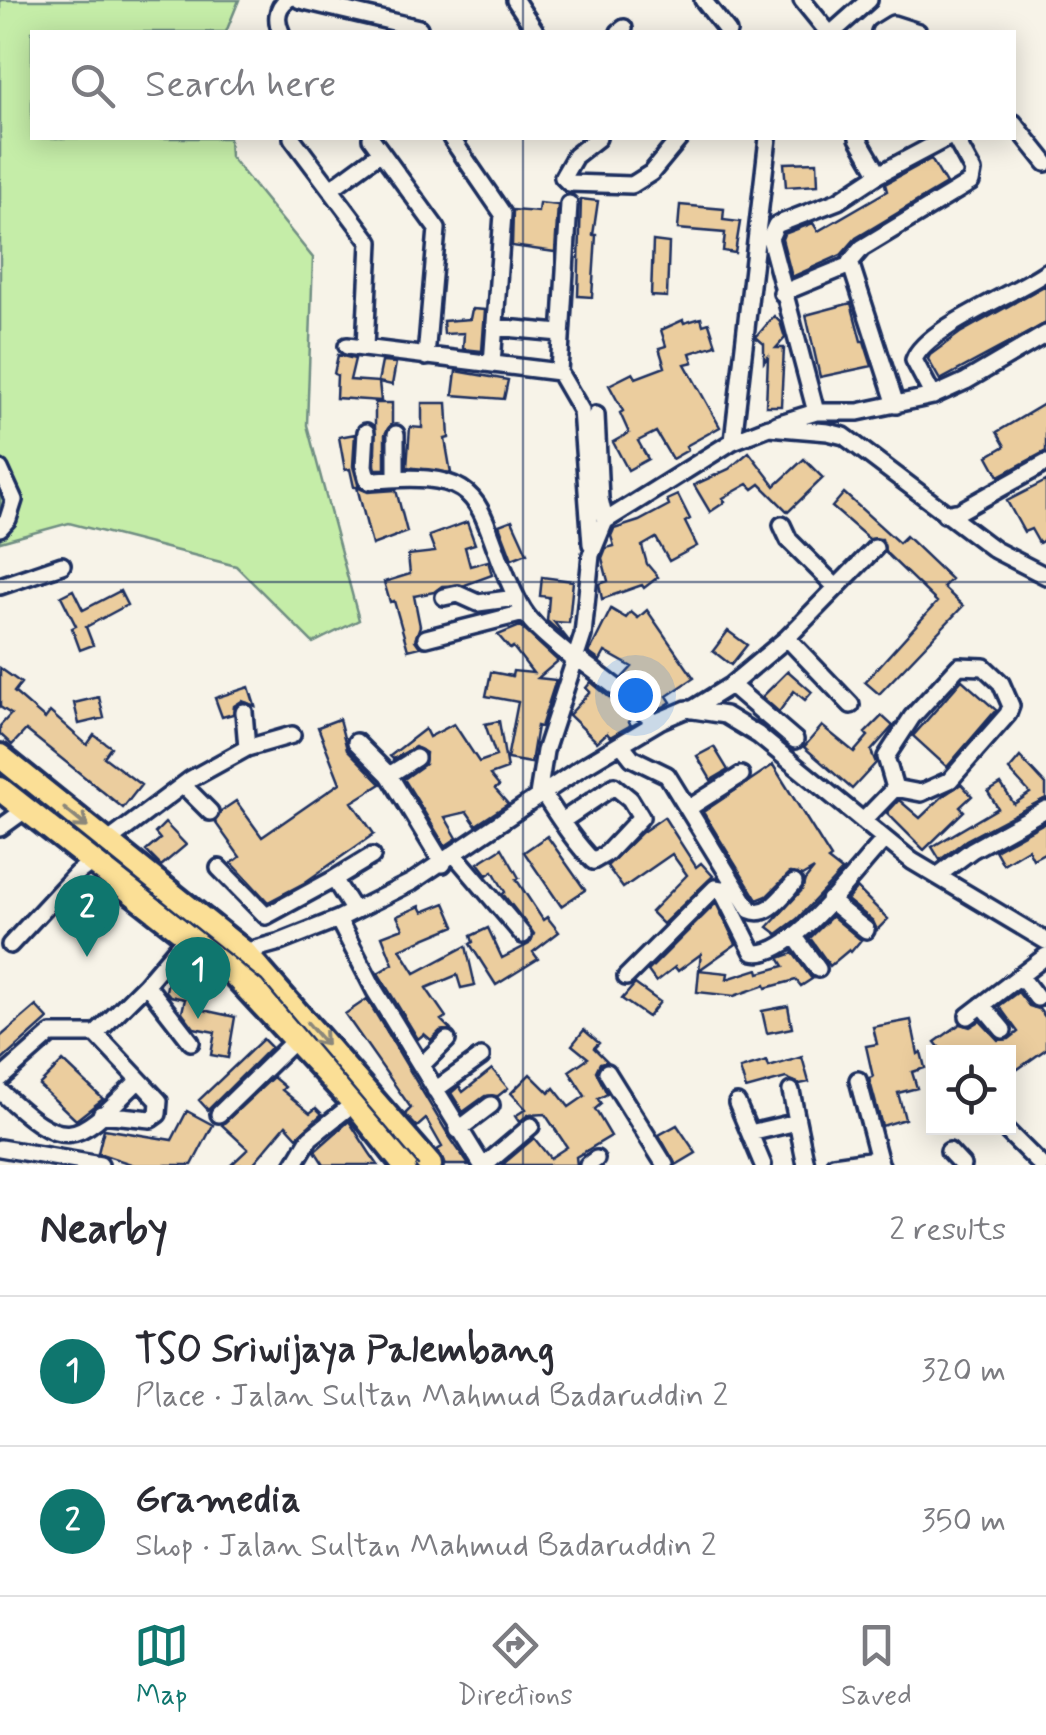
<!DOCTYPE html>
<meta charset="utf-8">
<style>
:root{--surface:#fff;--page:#f2f2f3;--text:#2b2b33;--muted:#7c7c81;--line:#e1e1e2;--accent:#0f766e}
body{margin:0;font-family:Mynerve,sans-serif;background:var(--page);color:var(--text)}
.controls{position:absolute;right:30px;bottom:30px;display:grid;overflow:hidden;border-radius:0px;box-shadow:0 5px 25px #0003}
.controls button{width:90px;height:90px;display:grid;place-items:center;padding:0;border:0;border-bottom:2px solid var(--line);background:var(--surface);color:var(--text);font:50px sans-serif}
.you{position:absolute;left:635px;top:695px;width:35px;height:35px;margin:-25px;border:8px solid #fff;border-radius:50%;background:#1a73e8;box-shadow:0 0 0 15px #1a73e833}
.badge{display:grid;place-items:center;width:65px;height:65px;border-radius:50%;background:var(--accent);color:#fff;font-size:32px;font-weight:700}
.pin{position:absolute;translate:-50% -82px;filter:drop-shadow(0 2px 5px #0008)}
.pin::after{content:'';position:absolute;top:52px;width:35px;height:30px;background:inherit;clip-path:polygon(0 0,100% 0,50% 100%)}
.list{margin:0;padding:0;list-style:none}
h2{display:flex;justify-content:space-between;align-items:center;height:130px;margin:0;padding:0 40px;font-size:42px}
h2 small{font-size:32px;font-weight:400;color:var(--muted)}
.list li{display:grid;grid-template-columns:65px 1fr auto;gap:30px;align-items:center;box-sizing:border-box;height:150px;padding:0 40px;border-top:2px solid var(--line)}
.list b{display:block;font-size:38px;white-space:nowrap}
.list p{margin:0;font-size:32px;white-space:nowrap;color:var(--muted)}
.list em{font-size:32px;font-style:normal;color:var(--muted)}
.icon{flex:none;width:55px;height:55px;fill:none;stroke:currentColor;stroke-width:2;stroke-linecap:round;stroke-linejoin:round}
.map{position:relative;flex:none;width:1046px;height:1165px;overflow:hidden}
.search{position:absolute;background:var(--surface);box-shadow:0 5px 25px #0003;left:30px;right:30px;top:30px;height:110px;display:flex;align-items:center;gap:25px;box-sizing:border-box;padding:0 35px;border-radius:0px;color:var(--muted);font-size:38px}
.sheet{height:430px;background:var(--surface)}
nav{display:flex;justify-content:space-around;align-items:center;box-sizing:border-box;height:140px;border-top:2px solid var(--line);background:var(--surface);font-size:28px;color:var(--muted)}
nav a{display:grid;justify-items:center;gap:5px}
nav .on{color:var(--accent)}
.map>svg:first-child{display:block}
.green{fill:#c5eda8;stroke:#708e83;stroke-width:2.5}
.building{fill:#ebcd9e;stroke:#1b2f5e;stroke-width:2.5}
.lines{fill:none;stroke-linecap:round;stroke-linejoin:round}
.minor-casing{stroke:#1b2f5e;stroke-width:22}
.highway-casing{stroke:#1b2f5e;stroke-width:30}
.minor{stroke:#f7f3e8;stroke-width:15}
.highway{stroke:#fbdf96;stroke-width:22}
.tram{stroke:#1b2f5e;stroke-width:2.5}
.oneway{stroke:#8b877a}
.grid{fill:none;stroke:#1b2f5e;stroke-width:2.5;stroke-opacity:0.55}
</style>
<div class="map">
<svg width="1046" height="1165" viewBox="0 0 1046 1165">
<rect width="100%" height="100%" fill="#f7f3e8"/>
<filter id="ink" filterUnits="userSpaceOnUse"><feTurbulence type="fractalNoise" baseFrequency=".01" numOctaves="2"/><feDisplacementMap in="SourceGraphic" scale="20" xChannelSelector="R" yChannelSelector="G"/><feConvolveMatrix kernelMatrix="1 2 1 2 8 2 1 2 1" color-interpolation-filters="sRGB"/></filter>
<g filter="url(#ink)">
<path class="green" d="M0 0H239L226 32H32V138H229L230 156 313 258 307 425 359 620 313 643 236 566 69 523 0 542Z"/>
<path class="building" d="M931 159 946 184 856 238 841 255 792 277 782 239 784 234 813 223 818 231 887 191 885 184Z
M817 162 818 185 786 187 784 163Z
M581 199 598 201 593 235H596L592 297 578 296Z
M539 203 558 205 555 252 512 246 513 210 538 212Z
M680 205 724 209 723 220 740 222 735 253 723 251 725 233 678 229Z
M653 241 669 243 667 297 651 296Z
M1046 285V323L940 380 928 359 930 355 960 333Z
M851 303 861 341H864L872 366 820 377 806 315Z
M472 309 485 310 482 351 463 349 464 333 444 334 443 321 470 319Z
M774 316 780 322 785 338 776 348H784L781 406H766L768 357 764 362V344L756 337Z
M701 318 703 325 709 323 716 345 690 353 693 362 685 364 720 427 686 446 688 450 672 459 656 432 638 441 648 459 628 470 613 442 629 433 620 413 623 411 609 385 633 373 636 378 665 367 659 348 666 346 661 330 683 320 684 323Z
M338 355 355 359 350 380 378 382 382 362 396 363 392 385 379 382 381 401 336 398 337 375 334 374Z
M456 371 508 380 504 399 453 395Z
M375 403H392V424L385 434V469H376L375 465Z
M422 403H447L449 438 445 439 451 473 407 467 410 427 422 428Z
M1046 403V451L999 476 988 456 1005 446 997 432Z
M355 434 353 466 359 488 368 492 396 490 407 532 372 545 357 487H354L350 469 345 470 339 437Z
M749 452 775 486 804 459 823 478 788 512 760 484 753 489 748 484 723 498 725 502 710 512 694 485 729 469Z
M1046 481V539L1039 543 1031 529 1024 532 1007 501Z
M844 493 899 543 906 536 951 579 943 587 963 606 879 694 865 682 937 602 885 552 882 539H869L832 507Z
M678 495 690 519 685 522 697 546 669 561 656 538 642 546 647 564 658 577 644 588 642 585 602 599 599 584 608 581 602 558 606 548 614 546 611 536 614 529 639 521 669 505 667 500Z
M512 520 527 553 512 559 499 525Z
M467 522 475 544 465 547 470 566 488 561 492 575 465 585 442 586 434 592 414 596 420 626 415 640 420 647 408 650 394 601 390 602 384 582 410 574 408 555 435 552 429 536Z
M542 577 573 581 569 623 554 622 569 641 547 621 549 597 540 596Z
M73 590 83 610 120 591 127 605 86 627 93 645 80 650 72 628 76 626 61 596Z
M611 609 626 618 631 612 638 618 647 610 694 678 667 696 671 702 663 707 657 709 622 678 632 667 605 652 600 661 589 653Z
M520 626 558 661 538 678 556 680 541 727 537 726 531 763 507 759 518 702 486 696 491 672 512 676 513 671 533 673 513 647 510 649 498 635Z
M728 631 747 645 731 665 713 651Z
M0 668 21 683 14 692 45 719 50 712 87 745 94 735 111 747 104 757 141 785 123 808 26 730 12 745 0 734V726L11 714 0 707Z
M788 671 812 692 805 700 794 691 779 712 762 697Z
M962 680 996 710 947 767 913 736Z
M591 682 633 717 628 722 631 725 610 737 607 733 597 742 569 715 590 692 586 688Z
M249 687 255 706 242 701 234 706 233 714 222 717 215 698Z
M99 697 104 718 79 724 74 703Z
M882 716 893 726 871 751 876 763 852 789 804 747 822 726 854 752 868 736 865 733Z
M339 719 347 749 381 784 352 802 374 834 304 883 268 902 232 863 240 857 215 822 221 811 236 801 262 837 340 783 318 727Z
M499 721 507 769 490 775 499 786 495 789 508 804 476 825 467 812 445 817 457 838 445 846 404 779 425 764 426 753 415 747 393 759 390 756 425 729 429 737 454 724 479 762 496 756 485 724Z
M714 747 728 770 711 780 697 756Z
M1020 757 1046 785V798L966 840 940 860 932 847 998 808 988 792 1001 784 1014 804 1030 793 1009 770Z
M773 765 831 858 828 860 842 871 797 919 777 934 768 927 802 890 805 880 814 869 802 876 790 873 767 896 757 900 703 812Z
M961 784 972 796 960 807 964 811 924 850 887 813 899 800 920 818 943 796Z
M664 817 696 867 701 863 713 876 663 924 651 912 687 875 672 854 623 888 607 866 641 833Z
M1046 822V852L1033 859 1028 849 1003 864 995 850Z
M165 823 186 845 161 866 146 851 160 839 155 833Z
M547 836 585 890 561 906 524 852Z
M502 848 519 878 516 879 543 920 547 917 559 932 533 952 538 959 496 985 470 944 473 942 471 936 488 928 502 958 529 944 534 934 503 894 505 892 493 871 487 875 478 863Z
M857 888 888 919 877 930 873 921 847 900Z
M445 903 455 926 400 949 415 973 466 946 475 985 461 988 457 975 426 988 446 1017 441 1020 450 1029 440 1031 431 1040 424 1034 418 1039 378 973 393 964 382 936 403 928 397 916 420 906 423 912Z
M716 903 736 944 699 970 701 954 678 971 675 967 656 982 648 971Z
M832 916 861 940 851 952 849 950 830 966 810 938Z
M793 953 812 979 801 986 796 980 766 988 765 985 734 996 697 992 699 970 728 973 727 979 758 969 759 973 784 966 779 958Z
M168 981 207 990 203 1010 235 1017 228 1058 211 1055 215 1032 194 1028 182 1012 185 999 170 996 166 991Z
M635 984 660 1002 648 1017 622 999Z
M1018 992 1029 1006 1039 1009 1046 1018V1049L1008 1076V1052H943L935 1042 960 1024 970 1027 980 1021 998 1040 1009 1039 1018 1032 999 1006Z
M367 999 449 1136 469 1165H445L437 1150 442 1147 426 1119 417 1127 405 1114 411 1108 345 1014Z
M36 1006 48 1019 0 1062V1037Z
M788 1006 792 1028 767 1033 762 1011Z
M911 1020 918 1054 921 1052 925 1068 912 1072 917 1088 898 1093 905 1119 882 1126 869 1078 873 1077 866 1046 877 1044 873 1027Z
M584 1030 599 1043 594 1048 607 1061 600 1063 596 1071 607 1094 598 1099 601 1104 595 1109 611 1136 576 1157 577 1165H502L534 1138 550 1158 567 1147 545 1114 528 1115 519 1122 515 1116 526 1109 511 1093 530 1074 549 1093 554 1088 569 1107 585 1096 569 1071 588 1058 572 1045Z
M263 1039 271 1047 208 1110 199 1100Z
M802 1057 809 1082 800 1084 786 1078 746 1089 740 1069 767 1061 769 1067Z
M63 1061 103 1099 76 1120 39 1085Z
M492 1069 508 1088 498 1096H485L463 1112 451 1093 459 1086 463 1092Z
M273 1077 285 1087 282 1090 310 1113 316 1108 322 1114 297 1137 286 1125 252 1165H231L248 1149 222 1125Z
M187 1111 213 1125 192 1165H134L98 1153 104 1129 172 1140Z
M349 1121 369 1152 378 1165H324L315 1151Z
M677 1125 696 1153 676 1165 659 1135Z"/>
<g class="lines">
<defs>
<path id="minor" d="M300 0 419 28
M515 0 536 32
M703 0 728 32
M802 0 828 32
M281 32C276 21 276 8 287 0
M619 32 624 28
M833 32 869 0
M880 32 893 24 918 32
M1014 123 1046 163
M292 138 370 242 365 347
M371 138 437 229 426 357
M451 138 503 214 492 364
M598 138 575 156 563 177 569 183 632 185 651 173 680 138
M858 138 879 174
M332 188 381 152
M782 293 850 265
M495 327 560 333
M347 346 559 372 581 410 591 544
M559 372 569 204
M933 396 914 360C924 329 1017 293 1046 272
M896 405 850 262 862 248 971 182 973 171 955 138
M816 412 770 238 776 225 838 201 879 174 947 138
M596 415 600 499 605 521
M777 424 816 412H858L933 396 966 381 1046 334
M366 432 364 466 368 481C501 466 471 512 520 605 531 627 557 644 575 661
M396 434V477
M733 441 768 138
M0 469 14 500 8 519 0 528
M945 514 960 511 1046 463
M782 525 789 540 835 586
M0 586 62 565
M444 597 458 594 478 603 516 598
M426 638 524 613
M787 638 851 705
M576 657 625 694 655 723
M731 685 795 740
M691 710 731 685 787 638 875 548
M356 742 389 775 443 864
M621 744 632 758 667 775 750 910C768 918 782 896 794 883
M247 748 292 735
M389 775 416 758
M184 786 210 812
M542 792C558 816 573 841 593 861L607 853 641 817 630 799 614 786 562 821
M538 795 545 751 583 635 591 555 605 521 733 441 769 427 828 432 844 436 995 550 1046 576
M689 808 741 775
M863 821 895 788 886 757 912 717 959 666 984 667 1001 683 1011 706 1008 714 950 780 921 793 895 788
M0 828 25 810
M106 843 191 779 247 748 244 712
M455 855 523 935
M219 868 266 916 334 879
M937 876 972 850 1046 809
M829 900 866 930
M354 911 334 879 372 856
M338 919 375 991 482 1165
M796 938 818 969
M10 945 76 874 92 862
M244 952 280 942 338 919 412 882 582 767 661 720 687 709 725 715 758 735 912 861 1046 941
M626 977 715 888 721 889 753 952C790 962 859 865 885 839
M1021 977 1037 998
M146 984 191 1042
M982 1005 1003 1030
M968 1016 1046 956
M96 1034 159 1101 158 1114 151 1119 101 1114
M422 1065 447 1040
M607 1072 665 1165
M0 1079 51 1034H96L146 984 187 936
M858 1080 880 1163
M435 1090 481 1057
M0 1091C68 1155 75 1143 138 1081
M791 1091 806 1165
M737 1103 763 1165
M219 1114 294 1041
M1004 1128 1041 1165
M458 1130 491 1105
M750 1133 797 1122
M0 1148 100 1165
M949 1151 962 1165
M294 1165 310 1138 354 1103
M485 1165 531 1126
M588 1165 596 1159
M834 1165 869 1160 881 1165"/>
<path id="highway" d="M0 756 244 952 430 1165
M0 789 227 967 354 1103 404 1165"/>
</defs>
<use href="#minor" class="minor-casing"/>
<use href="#highway" class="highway-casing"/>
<use href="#minor" class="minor"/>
<use href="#highway" class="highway"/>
<path class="tram" d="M25 790 262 981 418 1165"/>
</g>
<defs><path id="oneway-shaft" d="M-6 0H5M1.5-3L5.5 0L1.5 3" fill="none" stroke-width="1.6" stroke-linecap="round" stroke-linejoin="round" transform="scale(2.5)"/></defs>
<g class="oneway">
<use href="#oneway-shaft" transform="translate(76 818) rotate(39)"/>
<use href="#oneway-shaft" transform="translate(317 1034) rotate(49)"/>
</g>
</g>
<path class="grid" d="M523 0V32M523 138V1165M0 582H1046"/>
</svg>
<div class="controls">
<button><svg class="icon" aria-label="locate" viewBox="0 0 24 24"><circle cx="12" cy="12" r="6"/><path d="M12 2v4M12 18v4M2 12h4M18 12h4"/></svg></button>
</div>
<div class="you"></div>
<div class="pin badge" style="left:198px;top:1019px">1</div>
<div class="pin badge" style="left:87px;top:957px">2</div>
<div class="search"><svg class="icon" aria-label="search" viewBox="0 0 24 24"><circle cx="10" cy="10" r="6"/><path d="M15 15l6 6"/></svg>Search here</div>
</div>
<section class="sheet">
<h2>Nearby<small>2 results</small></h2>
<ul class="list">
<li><span class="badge">1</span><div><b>TSO Sriwijaya Palembang</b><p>Place · Jalan Sultan Mahmud Badaruddin 2</p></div><em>320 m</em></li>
<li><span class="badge">2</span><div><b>Gramedia</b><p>Shop · Jalan Sultan Mahmud Badaruddin 2</p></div><em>350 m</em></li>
</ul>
</section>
<nav>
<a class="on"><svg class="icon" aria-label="map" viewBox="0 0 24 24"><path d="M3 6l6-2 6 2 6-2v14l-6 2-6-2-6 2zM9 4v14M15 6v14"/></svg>Map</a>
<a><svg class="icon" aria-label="directions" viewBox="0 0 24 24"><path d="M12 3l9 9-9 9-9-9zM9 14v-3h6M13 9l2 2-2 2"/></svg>Directions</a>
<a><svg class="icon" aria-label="saved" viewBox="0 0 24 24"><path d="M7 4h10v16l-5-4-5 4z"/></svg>Saved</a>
</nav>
